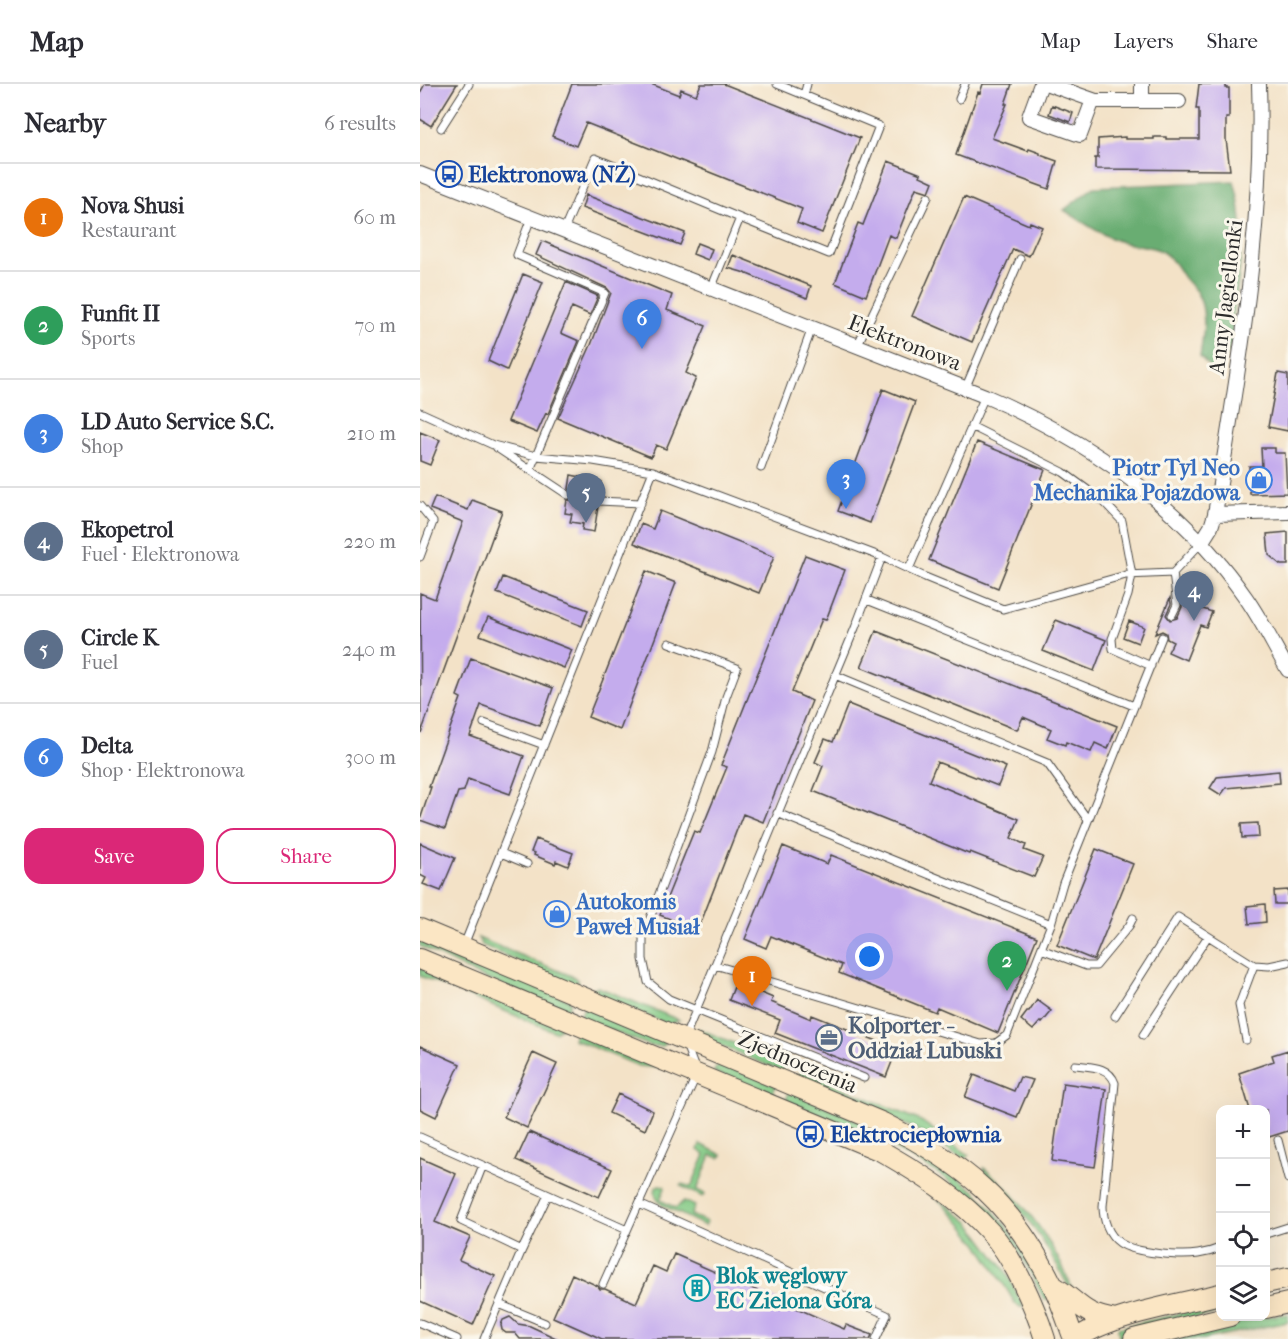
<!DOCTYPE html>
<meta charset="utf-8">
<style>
:root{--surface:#fff;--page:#f2f2f3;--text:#2b2b33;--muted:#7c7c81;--line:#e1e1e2;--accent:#db2777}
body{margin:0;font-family:"IM FELL French Canon",serif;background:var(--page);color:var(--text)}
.controls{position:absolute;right:18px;bottom:18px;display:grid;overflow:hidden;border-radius:12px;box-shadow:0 6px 24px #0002}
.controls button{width:54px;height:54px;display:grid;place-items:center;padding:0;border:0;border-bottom:2px solid var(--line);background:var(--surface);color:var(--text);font:30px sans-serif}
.you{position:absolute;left:450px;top:873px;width:21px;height:21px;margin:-15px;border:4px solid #fff;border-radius:50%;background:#1a73e8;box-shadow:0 0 0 9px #1a73e833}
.badge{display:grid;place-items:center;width:39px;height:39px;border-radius:50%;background:var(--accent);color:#fff;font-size:20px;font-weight:700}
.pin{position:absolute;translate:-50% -50px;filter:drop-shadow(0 2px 3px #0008)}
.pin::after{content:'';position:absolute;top:32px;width:21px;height:18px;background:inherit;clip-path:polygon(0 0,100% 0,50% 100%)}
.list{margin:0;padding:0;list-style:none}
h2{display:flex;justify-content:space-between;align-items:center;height:78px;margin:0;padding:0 24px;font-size:26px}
h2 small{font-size:20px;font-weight:400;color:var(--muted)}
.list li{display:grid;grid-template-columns:39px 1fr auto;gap:18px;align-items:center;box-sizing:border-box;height:108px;padding:0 24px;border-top:2px solid var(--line)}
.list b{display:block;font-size:22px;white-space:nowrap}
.list p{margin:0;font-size:20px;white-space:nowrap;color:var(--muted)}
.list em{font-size:20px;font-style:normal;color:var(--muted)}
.actions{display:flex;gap:12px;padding:18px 24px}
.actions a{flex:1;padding:14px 0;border:2px solid var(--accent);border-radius:18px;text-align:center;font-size:21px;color:var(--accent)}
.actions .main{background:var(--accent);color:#fff}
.icon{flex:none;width:33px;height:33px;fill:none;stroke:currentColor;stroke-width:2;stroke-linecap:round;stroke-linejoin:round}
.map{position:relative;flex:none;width:868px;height:1255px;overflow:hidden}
header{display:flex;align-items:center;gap:36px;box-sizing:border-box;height:84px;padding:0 30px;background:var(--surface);border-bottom:2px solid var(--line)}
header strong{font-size:28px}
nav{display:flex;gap:33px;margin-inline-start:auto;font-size:21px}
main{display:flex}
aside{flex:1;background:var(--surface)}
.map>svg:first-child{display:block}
.green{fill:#82c984;stroke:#567a58;stroke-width:1.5}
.forest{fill:#69ad72;stroke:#4a6c4e;stroke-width:1.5}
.building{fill:#c4aced}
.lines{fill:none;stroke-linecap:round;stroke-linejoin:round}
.service-casing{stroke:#494642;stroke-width:9}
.minor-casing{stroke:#494642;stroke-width:16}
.secondary-casing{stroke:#494642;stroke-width:22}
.service{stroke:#fff;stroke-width:7}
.minor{stroke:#fff;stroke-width:14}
.secondary{stroke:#fbe6c4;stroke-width:20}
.labels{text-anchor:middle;stroke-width:6;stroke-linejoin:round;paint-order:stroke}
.transit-label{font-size:22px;font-weight:bold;fill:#164399;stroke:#fbf7ec;text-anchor:start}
.street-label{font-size:22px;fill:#2b2b2b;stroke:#fbf7ec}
.shop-label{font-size:22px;font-weight:bold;fill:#366cbe;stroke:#fbf7ec;text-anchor:end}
.service-label{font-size:22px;font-weight:bold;fill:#4e5e75;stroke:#fbf7ec;text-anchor:start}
.culture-label{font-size:22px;font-weight:bold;fill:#0d838f;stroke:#fbf7ec;text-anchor:start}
</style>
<header>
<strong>Map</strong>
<nav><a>Map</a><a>Layers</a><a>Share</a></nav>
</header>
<main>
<aside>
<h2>Nearby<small>6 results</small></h2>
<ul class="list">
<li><span class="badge" style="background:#e8710a">1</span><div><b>Nova Shusi</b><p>Restaurant</p></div><em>60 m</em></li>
<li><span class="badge" style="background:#2e9e5b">2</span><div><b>Funfit II</b><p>Sports</p></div><em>70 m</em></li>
<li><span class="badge" style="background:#3f7fe0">3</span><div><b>LD Auto Service S.C.</b><p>Shop</p></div><em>210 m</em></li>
<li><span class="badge" style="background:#5c6f8a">4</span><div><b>Ekopetrol</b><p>Fuel · Elektronowa</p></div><em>220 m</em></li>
<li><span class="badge" style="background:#5c6f8a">5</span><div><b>Circle K</b><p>Fuel</p></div><em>240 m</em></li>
<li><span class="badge" style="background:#3f7fe0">6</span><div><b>Delta</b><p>Shop · Elektronowa</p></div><em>300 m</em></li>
</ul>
<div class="actions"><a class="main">Save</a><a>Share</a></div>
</aside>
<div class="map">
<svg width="868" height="1255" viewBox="0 0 868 1255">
<rect width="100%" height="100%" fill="#fbf7ec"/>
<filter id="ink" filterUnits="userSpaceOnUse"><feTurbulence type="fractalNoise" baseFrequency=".0167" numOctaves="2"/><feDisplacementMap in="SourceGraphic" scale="12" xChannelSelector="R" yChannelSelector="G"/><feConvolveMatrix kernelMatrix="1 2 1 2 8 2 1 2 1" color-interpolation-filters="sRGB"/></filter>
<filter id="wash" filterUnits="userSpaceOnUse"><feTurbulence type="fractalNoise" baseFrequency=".008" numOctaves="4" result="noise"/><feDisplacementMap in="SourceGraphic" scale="24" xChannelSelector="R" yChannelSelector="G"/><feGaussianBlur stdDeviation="1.35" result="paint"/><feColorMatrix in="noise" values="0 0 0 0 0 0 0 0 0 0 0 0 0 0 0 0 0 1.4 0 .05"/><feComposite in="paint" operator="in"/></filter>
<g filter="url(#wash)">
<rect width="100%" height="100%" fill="#f3e2c7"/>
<path class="green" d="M0 854 151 917 147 929 57 891 0 862Z
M58 854 154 893 158 897 156 903 62 861Z
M0 884 141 942 140 945 135 948 0 892Z
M175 903H178L259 936 247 940 170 908Z
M165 922 244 955 245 959 242 962H231L159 934Z
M279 945 361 978 364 984 361 987 285 955Z
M155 948 240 984 219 982 153 955Z
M300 982H308L356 1001 351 1013 294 988 296 983Z
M383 987 501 1037 549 1071 544 1075 492 1043 375 993Z
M370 1007 492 1060 555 1107 584 1139 609 1175 629 1214 624 1216C614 1195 604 1174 591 1156 536 1082 446 1052 365 1018Z
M280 1060 302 1071 300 1074 291 1071 277 1106 285 1110 283 1113 261 1102 263 1100 271 1103 285 1071 278 1066Z
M445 1071 481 1085 549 1138 585 1186 604 1224 598 1222 595 1219C572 1180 545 1136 509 1108 489 1093 467 1082 445 1071Z
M564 1084C603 1115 633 1158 652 1204L648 1202C626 1159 602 1121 565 1091Z
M239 1101 244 1102 245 1104 240 1116 256 1124 264 1117 275 1122 271 1131 287 1138 285 1142 242 1121C236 1115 234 1111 236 1103Z
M800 1220V1228L699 1252 698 1244Z
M868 1230V1238L783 1255H752L844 1233Z"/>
<path class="forest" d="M814 97C827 139 821 188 813 231 812 239 814 247 812 254 810 265 805 275 801 285H791L780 272C783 252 788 227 777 209 773 202 766 198 762 191 756 181 751 173 741 167 730 161 717 162 705 159 683 153 663 138 644 126L674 103Z"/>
<g id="blocks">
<path class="building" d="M5 0H37L11 42 0 35V9Z
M152 0H231L259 11 261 5 276 11 281 0H304L440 54 402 149 377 139 382 125 166 39 156 62 132 52Z
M563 0H592L585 20H587L572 54 608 67 609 65 620 69V71L637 77 629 105 536 71 558 8 560 9Z
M779 0H806V4H809V34H806V55L810 86 675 85V74H678V55L705 53V55H734V53H746V55H779V25H776Z
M632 21 653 29 650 38 629 30Z
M468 77 501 90 500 92 513 98 509 108 496 104 476 154 469 151 446 212 415 199 438 139 443 141Z
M166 111 265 149 260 161 162 124Z
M544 113 609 141 610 138 622 143 609 172 593 165 552 258 492 232Z
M122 157 252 211 247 226 286 242 266 289 276 294 246 365 236 361 231 373 138 334 171 261 191 209 187 204 116 171Z
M277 159 292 165 288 176 273 170Z
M313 171 391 202 387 214 322 188 308 184Z
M103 190 123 198 87 286 68 277Z
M146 198 178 212 170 231 152 223 141 249 159 257 128 330 126 329 117 349 88 337Z
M858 289 868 291V347L848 343Z
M463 305 495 318 450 439 418 427Z
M0 348 20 356 10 381 0 377Z
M557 358 625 386 578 504 509 476Z
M841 364H855V369H865L867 409 830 410 829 382H842Z
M151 391 181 397 179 411 175 412 172 416 173 420 178 423 174 448 162 446 163 440 150 438 152 430 145 429 147 416H151L153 412V408L149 405Z
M15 413 48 426 52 416 82 427 1 649 0 509 15 515 43 438 10 425Z
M240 427 354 473 339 509 214 459 221 440 233 445Z
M868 448V481H861L849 471 847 450Z
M385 471 425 486 406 536 402 535 372 608 392 617 343 738 323 730 278 846 240 831 274 747 280 749 307 683 301 681Z
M226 487 256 499 200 646 168 633Z
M83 493 168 526 162 542 77 509Z
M750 514 751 520 746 531 750 536 757 534 762 523V518L792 528 786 543 780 541 766 576 748 568 753 558 747 555 746 549 742 547 735 550Z
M68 533 152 566 144 584 60 551Z
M636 536 686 556 674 587 623 567Z
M709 537 724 543 718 559 703 553Z
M456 547 697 642 688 665 675 659 671 668 646 658 645 661 627 654 631 645 603 633 597 646 441 583Z
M51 574 133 604 120 642 61 621 50 652 104 672 90 710 48 695 44 707 38 708 25 745 0 736 11 703H9L41 614 37 612Z
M428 620 586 683 578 702 517 678 509 697 599 735 591 754 606 761 604 766 623 773 614 793 550 768 549 770 393 707 403 682 395 678 405 655 413 658Z
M859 687 860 699 806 704 801 711 790 704 797 693Z
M838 739 839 753 822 754 821 740Z
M116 755 153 769 148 782 136 777 135 780 114 771 115 769 111 768Z
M0 759 35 774 21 807 3 800 6 794 0 791Z
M363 762 407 780 411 771 617 853 578 949 517 923 515 928 419 889 422 881 351 852 346 864 325 855Z
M676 765 713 780 674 876 637 861Z
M868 806V820H855L854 807Z
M845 820 846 838 829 840 827 822Z
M314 903 327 908 329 904 353 914 351 918 391 935 392 931 477 965 466 993 355 949 360 936 309 916Z
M617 916 632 927 622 939 620 938 613 946 601 936 607 928H609Z
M0 962 40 980 16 1033 0 1025Z
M868 966V1047L846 1054V1026H830L819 989 854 977 852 971Z
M113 969 137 980 107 1044 84 1033Z
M554 991 594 1007 600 993 613 996 597 1033 545 1013Z
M643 999 686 1005 675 1083 632 1077Z
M198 1010 233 1027 225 1046 189 1029Z
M109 1048 192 1085 179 1113 96 1076Z
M0 1074 36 1090 15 1138 50 1153 39 1176 75 1192 53 1241 0 1217Z
M254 1170 424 1245 426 1241 452 1251 450 1255H182L133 1233 152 1190 178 1202 180 1205H185L216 1219 233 1182 246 1188Z
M90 1233 98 1240 110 1242 138 1255H100L95 1249H86L82 1246 81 1241 83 1236Z"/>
</g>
</g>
<g filter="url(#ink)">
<use href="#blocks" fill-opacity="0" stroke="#494642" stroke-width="1.5"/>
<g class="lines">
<defs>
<path id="service" d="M384 11 387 0
M539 15 545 0
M21 44 49 0
M320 134 409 170 459 42 357 0
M144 146 175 74 320 134 291 205
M437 262 508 113
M545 305 600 175
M0 328 73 361 116 372 173 377 233 387 462 473 435 544 264 955 277 990 183 1200
M551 342 643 388 683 417 702 437 712 491 708 511 692 555 693 565 731 582
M77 364 148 411
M341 384 392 244
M110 386 185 209 97 171 111 134
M178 417 221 419
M0 422 13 438 0 473
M462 473 505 493 583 525 706 491 753 489 781 459
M489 485 565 312
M447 516 714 622
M752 531 757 521 753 489
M249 559 317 584 306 613 292 668 223 853V875L228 898 249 915 444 994
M415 591 627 679 668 736
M64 639 124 661
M357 729 631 840
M81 769 107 780
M44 861 233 387
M621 865 666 882H676L709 842 713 834
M295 881 561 960 576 959 587 951 631 840 643 799 742 553
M695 932 758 833 834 881 849 882 868 878
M723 951 788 852
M826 956 819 921 834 881
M655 981C671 983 689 982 695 999L683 1122C683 1135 688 1151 700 1159 715 1169 760 1173 778 1170 785 1169 793 1167 800 1164
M0 1053 207 1146
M858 1056 868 1095
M63 1081 41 1137 102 1166 128 1111
M219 1120 467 1231 456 1255
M846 1150 868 1143
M79 1220 125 1239
M0 1239 37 1255
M64 1255 102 1166"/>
<path id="minor" d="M621 0 609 33 660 51 673 16
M628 0 676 17H722
M722 0V17H759
M0 90 565 312C668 356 761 421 826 514 842 537 854 562 868 586
M795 430 868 428
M781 459 791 443 795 430C818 289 844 144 839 0"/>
<path id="secondary" d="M0 845 463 1039C544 1080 591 1117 632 1200 641 1217 647 1237 654 1255
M0 875 461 1067C501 1090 540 1114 571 1149 594 1174 615 1223 625 1255
M846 1199 868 1194
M635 1203C662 1220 660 1230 696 1236
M846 1224 868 1219
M657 1255C685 1232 764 1219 800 1210
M714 1255 810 1232"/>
</defs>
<use href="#service" class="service-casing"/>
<use href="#minor" class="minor-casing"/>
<use href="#secondary" class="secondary-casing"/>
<use href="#service" class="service"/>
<use href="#minor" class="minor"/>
<use href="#secondary" class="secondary"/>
</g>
</g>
<defs>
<symbol id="bus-ring" viewBox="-11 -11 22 22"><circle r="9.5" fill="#fbf7ec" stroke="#1a4fb4" stroke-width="1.5"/><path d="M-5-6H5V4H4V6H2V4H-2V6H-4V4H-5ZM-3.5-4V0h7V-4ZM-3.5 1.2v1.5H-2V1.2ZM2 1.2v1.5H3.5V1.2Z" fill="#1a4fb4"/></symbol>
<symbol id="shop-ring" viewBox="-11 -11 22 22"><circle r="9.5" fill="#fbf7ec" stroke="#3f7fe0" stroke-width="1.5"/><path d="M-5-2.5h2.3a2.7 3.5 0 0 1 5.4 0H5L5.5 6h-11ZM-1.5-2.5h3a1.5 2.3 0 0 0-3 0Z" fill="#3f7fe0"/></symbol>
<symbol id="office-ring" viewBox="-11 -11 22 22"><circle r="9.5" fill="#fbf7ec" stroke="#5c6f8a" stroke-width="1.5"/><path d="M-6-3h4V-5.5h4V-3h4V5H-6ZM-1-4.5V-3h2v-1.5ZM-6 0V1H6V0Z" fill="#5c6f8a"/></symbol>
<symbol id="building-ring" viewBox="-11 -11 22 22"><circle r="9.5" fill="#fbf7ec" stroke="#0f9aa8" stroke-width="1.5"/><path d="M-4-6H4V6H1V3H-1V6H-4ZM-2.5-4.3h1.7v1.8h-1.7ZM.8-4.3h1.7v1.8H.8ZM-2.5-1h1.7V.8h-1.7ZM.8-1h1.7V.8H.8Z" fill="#0f9aa8"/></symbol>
</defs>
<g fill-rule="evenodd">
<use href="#bus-ring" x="14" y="75" width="30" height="30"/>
<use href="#shop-ring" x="824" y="381" width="30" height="30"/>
<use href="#shop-ring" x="122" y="815" width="30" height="30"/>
<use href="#office-ring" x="394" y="939" width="30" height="30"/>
<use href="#bus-ring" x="375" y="1035" width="30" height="30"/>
<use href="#building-ring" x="262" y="1189" width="30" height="30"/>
</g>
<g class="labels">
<g class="transit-label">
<text x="48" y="98">Elektronowa (NŻ)</text>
<text x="410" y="1058">Elektrociepłownia</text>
</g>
<g class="street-label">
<text transform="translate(805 213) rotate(-83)" y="8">Anny Jagiellonki</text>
<text transform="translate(485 258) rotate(21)" y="8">Elektronowa</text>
<text transform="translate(378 977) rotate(23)" y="8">Zjednoczenia</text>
</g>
<g class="shop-label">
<text x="820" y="391">Piotr Tyl Neo<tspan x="820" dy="25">Mechanika Pojazdowa</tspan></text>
<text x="156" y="825" text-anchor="start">Autokomis<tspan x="156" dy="25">Paweł Musiał</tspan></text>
</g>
<g class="service-label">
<text x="428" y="949">Kolporter -<tspan x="428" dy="25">Oddział Lubuski</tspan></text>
</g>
<g class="culture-label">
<text x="296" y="1199">Blok węglowy<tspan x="296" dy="25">EC Zielona Góra</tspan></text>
</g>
</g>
</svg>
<div class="controls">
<button>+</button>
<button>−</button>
<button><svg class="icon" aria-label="locate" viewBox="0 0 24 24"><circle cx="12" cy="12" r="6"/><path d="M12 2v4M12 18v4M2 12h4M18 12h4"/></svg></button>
<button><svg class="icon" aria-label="layers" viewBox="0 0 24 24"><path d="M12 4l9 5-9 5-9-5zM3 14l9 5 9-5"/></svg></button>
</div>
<div class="you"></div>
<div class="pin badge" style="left:332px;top:922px;background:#e8710a">1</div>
<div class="pin badge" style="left:587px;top:907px;background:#2e9e5b">2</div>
<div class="pin badge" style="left:426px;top:425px;background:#3f7fe0">3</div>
<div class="pin badge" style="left:774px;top:537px;background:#5c6f8a">4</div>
<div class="pin badge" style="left:166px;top:439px;background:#5c6f8a">5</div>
<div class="pin badge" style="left:222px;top:265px;background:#3f7fe0">6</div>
</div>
</main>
